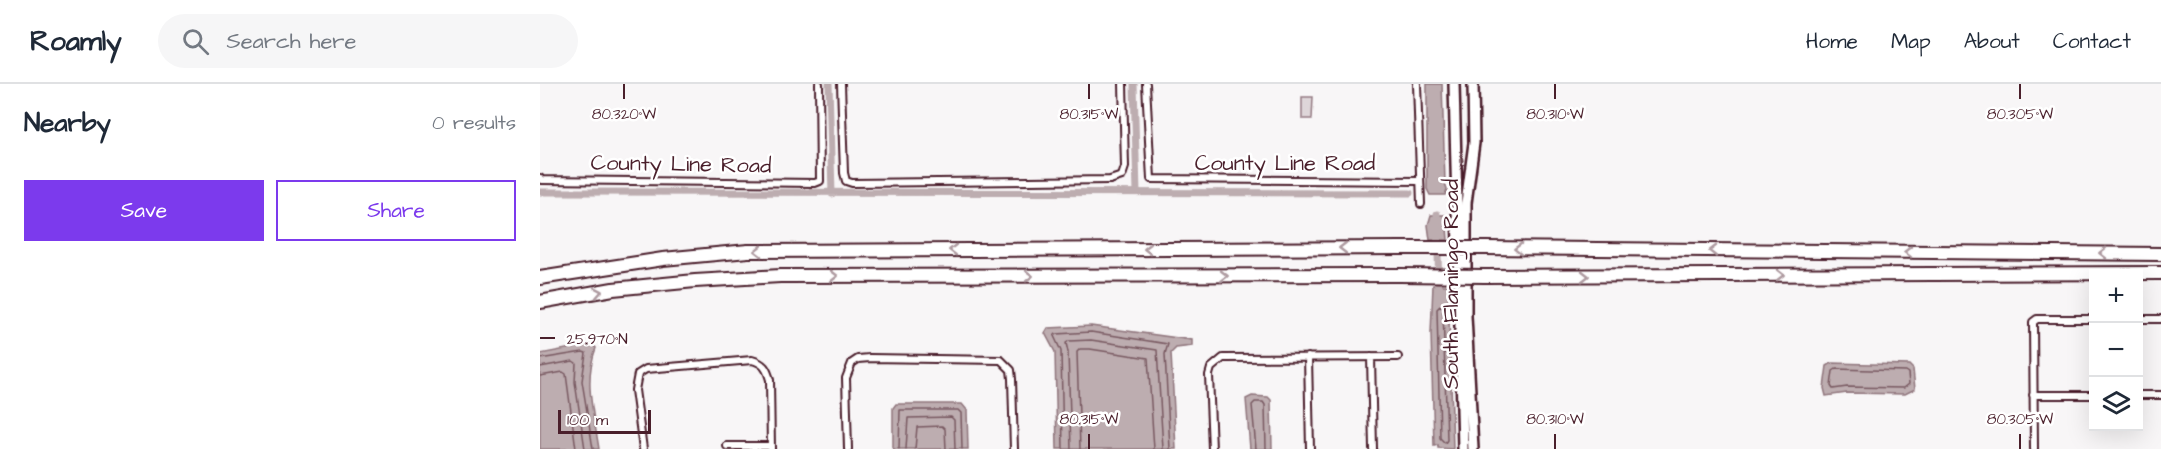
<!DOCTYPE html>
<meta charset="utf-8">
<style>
:root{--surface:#fff;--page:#f6f6f7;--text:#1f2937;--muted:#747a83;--line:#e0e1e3;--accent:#7c3aed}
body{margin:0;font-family:"Architects Daughter",sans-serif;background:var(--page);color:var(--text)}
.controls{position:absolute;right:18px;bottom:18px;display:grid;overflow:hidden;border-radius:0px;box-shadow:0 6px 24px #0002}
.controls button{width:54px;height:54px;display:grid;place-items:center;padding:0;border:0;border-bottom:2px solid var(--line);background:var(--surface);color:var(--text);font:30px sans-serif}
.scale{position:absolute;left:18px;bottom:15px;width:93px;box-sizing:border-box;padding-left:6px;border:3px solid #4a1f2b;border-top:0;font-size:16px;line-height:21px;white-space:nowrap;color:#4a1f2b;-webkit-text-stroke:4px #fff;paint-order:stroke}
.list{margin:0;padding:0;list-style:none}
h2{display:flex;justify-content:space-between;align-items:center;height:78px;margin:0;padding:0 24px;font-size:26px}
h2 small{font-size:20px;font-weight:400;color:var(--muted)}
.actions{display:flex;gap:12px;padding:18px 24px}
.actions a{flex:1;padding:14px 0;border:2px solid var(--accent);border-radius:0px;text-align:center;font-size:21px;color:var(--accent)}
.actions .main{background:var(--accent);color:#fff}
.icon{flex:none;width:33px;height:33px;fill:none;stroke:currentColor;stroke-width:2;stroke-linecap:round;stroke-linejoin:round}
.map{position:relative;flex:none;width:1621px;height:365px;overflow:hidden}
header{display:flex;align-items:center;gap:36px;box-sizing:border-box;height:84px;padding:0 30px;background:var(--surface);border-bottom:2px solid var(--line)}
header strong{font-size:28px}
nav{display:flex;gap:33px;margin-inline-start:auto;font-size:21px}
.search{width:420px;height:54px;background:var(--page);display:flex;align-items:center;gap:15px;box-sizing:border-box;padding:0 21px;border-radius:33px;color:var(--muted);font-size:22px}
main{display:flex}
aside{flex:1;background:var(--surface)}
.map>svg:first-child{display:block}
.green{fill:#ded6d9;stroke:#947a82;stroke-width:1.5}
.water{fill:#bdadb0;stroke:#8f747b;stroke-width:1.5}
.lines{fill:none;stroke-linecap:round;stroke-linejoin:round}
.shore{stroke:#785860;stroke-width:1.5}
.canal{stroke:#bdadb0;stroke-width:7}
.minor-casing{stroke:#4a1f2b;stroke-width:10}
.secondary-casing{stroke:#4a1f2b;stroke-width:14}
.motorway-casing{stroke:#4a1f2b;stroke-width:16}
.minor{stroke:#fff;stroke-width:6}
.secondary{stroke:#fff;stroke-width:9}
.motorway{stroke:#fff;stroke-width:12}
.motorway-bridge-casing{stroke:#4a1f2b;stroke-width:16;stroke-linecap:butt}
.motorway-bridge{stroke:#fff;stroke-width:12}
.oneway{stroke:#ae9aa0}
.ticks{fill:none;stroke:#4a1f2b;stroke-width:2}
.labels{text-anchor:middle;stroke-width:5;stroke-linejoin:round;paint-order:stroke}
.street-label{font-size:22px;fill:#4a1f2b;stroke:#fff}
.ticks-label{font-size:15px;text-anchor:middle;fill:#4a1f2b;stroke:#fff;stroke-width:5;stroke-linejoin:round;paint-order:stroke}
</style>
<header>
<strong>Roamly</strong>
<div class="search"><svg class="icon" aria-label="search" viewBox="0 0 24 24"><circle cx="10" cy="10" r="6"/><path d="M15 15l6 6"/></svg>Search here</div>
<nav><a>Home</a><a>Map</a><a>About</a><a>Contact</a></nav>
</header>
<main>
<aside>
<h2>Nearby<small>0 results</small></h2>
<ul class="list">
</ul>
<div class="actions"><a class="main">Save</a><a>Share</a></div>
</aside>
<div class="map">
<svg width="1621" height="365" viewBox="0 0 1621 365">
<rect width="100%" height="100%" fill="#f8f6f7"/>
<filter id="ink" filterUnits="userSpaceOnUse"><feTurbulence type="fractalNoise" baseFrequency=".0167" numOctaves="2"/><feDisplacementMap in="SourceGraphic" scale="12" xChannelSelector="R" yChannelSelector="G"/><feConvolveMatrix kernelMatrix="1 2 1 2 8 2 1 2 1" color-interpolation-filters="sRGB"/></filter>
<g filter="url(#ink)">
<path class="green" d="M762 13H773L772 35H762Z"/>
<path class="water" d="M887 0H902L905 99 907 105 905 111H890L887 105Z
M891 131H906L908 156H890L888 141Z
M893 201H908L913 365 898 364V361L894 362 891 249Z
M551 242 652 256V262L636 264 631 269 636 365H517L515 268 505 249 508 244Z
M52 260 56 264C43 298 54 330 59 365H0V270Z
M1292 279 1369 281 1373 285 1375 305 1365 310 1307 309 1286 312 1284 304 1287 282Z
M712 312 728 313 731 316 732 365H710L706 315Z
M356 320H422L427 326 428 365H353V324Z"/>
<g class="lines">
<path class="shore" d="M900 222 903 225 907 356 905 359 900 354 897 225Z
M0 275 43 268 46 269 42 297 53 365
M0 283 33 277 36 279 35 298 45 365
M1296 285 1365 287 1368 289 1369 300 1364 304 1307 303 1293 305 1291 302 1293 287Z
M0 292 23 288 26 290 36 365
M359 365 360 326H418L421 329 422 365
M366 365 368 334 411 333 414 336 415 365
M375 365 377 343 402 342 405 345 406 365
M523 365 521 267 514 252 516 250 551 248 628 260 625 270 630 365
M531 365 528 268 526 259 529 257 551 256 617 266 623 365
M540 365 537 268 540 265H550L608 274 614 365
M716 365 712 321 715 318H723L725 321 726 365"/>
<path class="canal" d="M289 0 292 110
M594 0 597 108
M0 108 870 109
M897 130 899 209"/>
<defs>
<path id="minor" d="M301 0 304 89 306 97 312 99 570 96 582 92 585 83 583 0
M606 0 611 95 879 97
M877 0 881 120
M0 94 1 96 275 99 280 97 279 0
M1598 235H1621
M768 273 770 365
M831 273 833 365
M1493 311H1554
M1598 311H1621
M187 362H231
M103 365 95 306 98 290 106 285 118 284 212 276C224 279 227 285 230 296L231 365
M308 365 306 294 312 279 318 275 330 274 461 276 471 286 472 295 474 365
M672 365 669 291 671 284 683 274 858 273
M1494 365 1493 238 1497 235H1554"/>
<path id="secondary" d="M914 0 923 365
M933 365 926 232V119L934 59 933 0"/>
<path id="motorway" d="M945 164 1621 170
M945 192 1621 189
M0 194 123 175 208 167 861 164
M0 218 73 205 155 197 240 192 860 191"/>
</defs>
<use href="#minor" class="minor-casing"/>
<use href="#secondary" class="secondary-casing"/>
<use href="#motorway" class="motorway-casing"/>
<use href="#minor" class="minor"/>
<use href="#secondary" class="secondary"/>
<use href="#motorway" class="motorway"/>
<defs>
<path id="motorway-bridge" d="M861 164H945
M860 191 945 192"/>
</defs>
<use href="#motorway-bridge" class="motorway-bridge-casing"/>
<use href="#motorway-bridge" class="motorway-bridge"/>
</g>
<defs><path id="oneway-chevron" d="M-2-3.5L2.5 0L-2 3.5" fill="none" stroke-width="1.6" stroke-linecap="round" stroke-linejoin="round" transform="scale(1.5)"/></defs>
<g class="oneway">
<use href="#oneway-chevron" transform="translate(803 164) rotate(180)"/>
<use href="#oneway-chevron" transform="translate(608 165) rotate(180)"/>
<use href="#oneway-chevron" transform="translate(978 165) rotate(-179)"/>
<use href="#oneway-chevron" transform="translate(413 166) rotate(180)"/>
<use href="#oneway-chevron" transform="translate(218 167) rotate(179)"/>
<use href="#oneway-chevron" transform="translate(1173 167) rotate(-179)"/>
<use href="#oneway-chevron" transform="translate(1368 168) rotate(-180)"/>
<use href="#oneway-chevron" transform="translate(1563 169) rotate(-180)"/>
<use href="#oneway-chevron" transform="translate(1240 191)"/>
<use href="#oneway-chevron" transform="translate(294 192)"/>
<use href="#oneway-chevron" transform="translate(489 192)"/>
<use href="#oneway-chevron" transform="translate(684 192)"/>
<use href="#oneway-chevron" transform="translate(1045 192)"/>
<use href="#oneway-chevron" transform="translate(58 208) rotate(-10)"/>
</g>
</g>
<path class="ticks" d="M84 0V15M549 0V15M1015 0V15M1480 0V15M0 254H15M549 350V365M1015 350V365M1480 350V365"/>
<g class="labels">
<g class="street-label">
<text x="745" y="86">County Line Road</text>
<text transform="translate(141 79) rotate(1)" y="8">County Line Road</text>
<text transform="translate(910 200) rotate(-90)" y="8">South Flamingo Road</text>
</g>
</g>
<g class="ticks-label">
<text x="84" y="35">80.320°W</text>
<text x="549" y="35">80.315°W</text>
<text x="1015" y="35">80.310°W</text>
<text x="1480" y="35">80.305°W</text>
<text x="57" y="260">25.970°N</text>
<text x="549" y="340">80.315°W</text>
<text x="1015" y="340">80.310°W</text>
<text x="1480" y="340">80.305°W</text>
</g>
</svg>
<div class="controls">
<button>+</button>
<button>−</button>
<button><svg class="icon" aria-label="layers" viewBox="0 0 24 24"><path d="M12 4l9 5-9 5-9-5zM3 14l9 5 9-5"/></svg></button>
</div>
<div class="scale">100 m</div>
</div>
</main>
